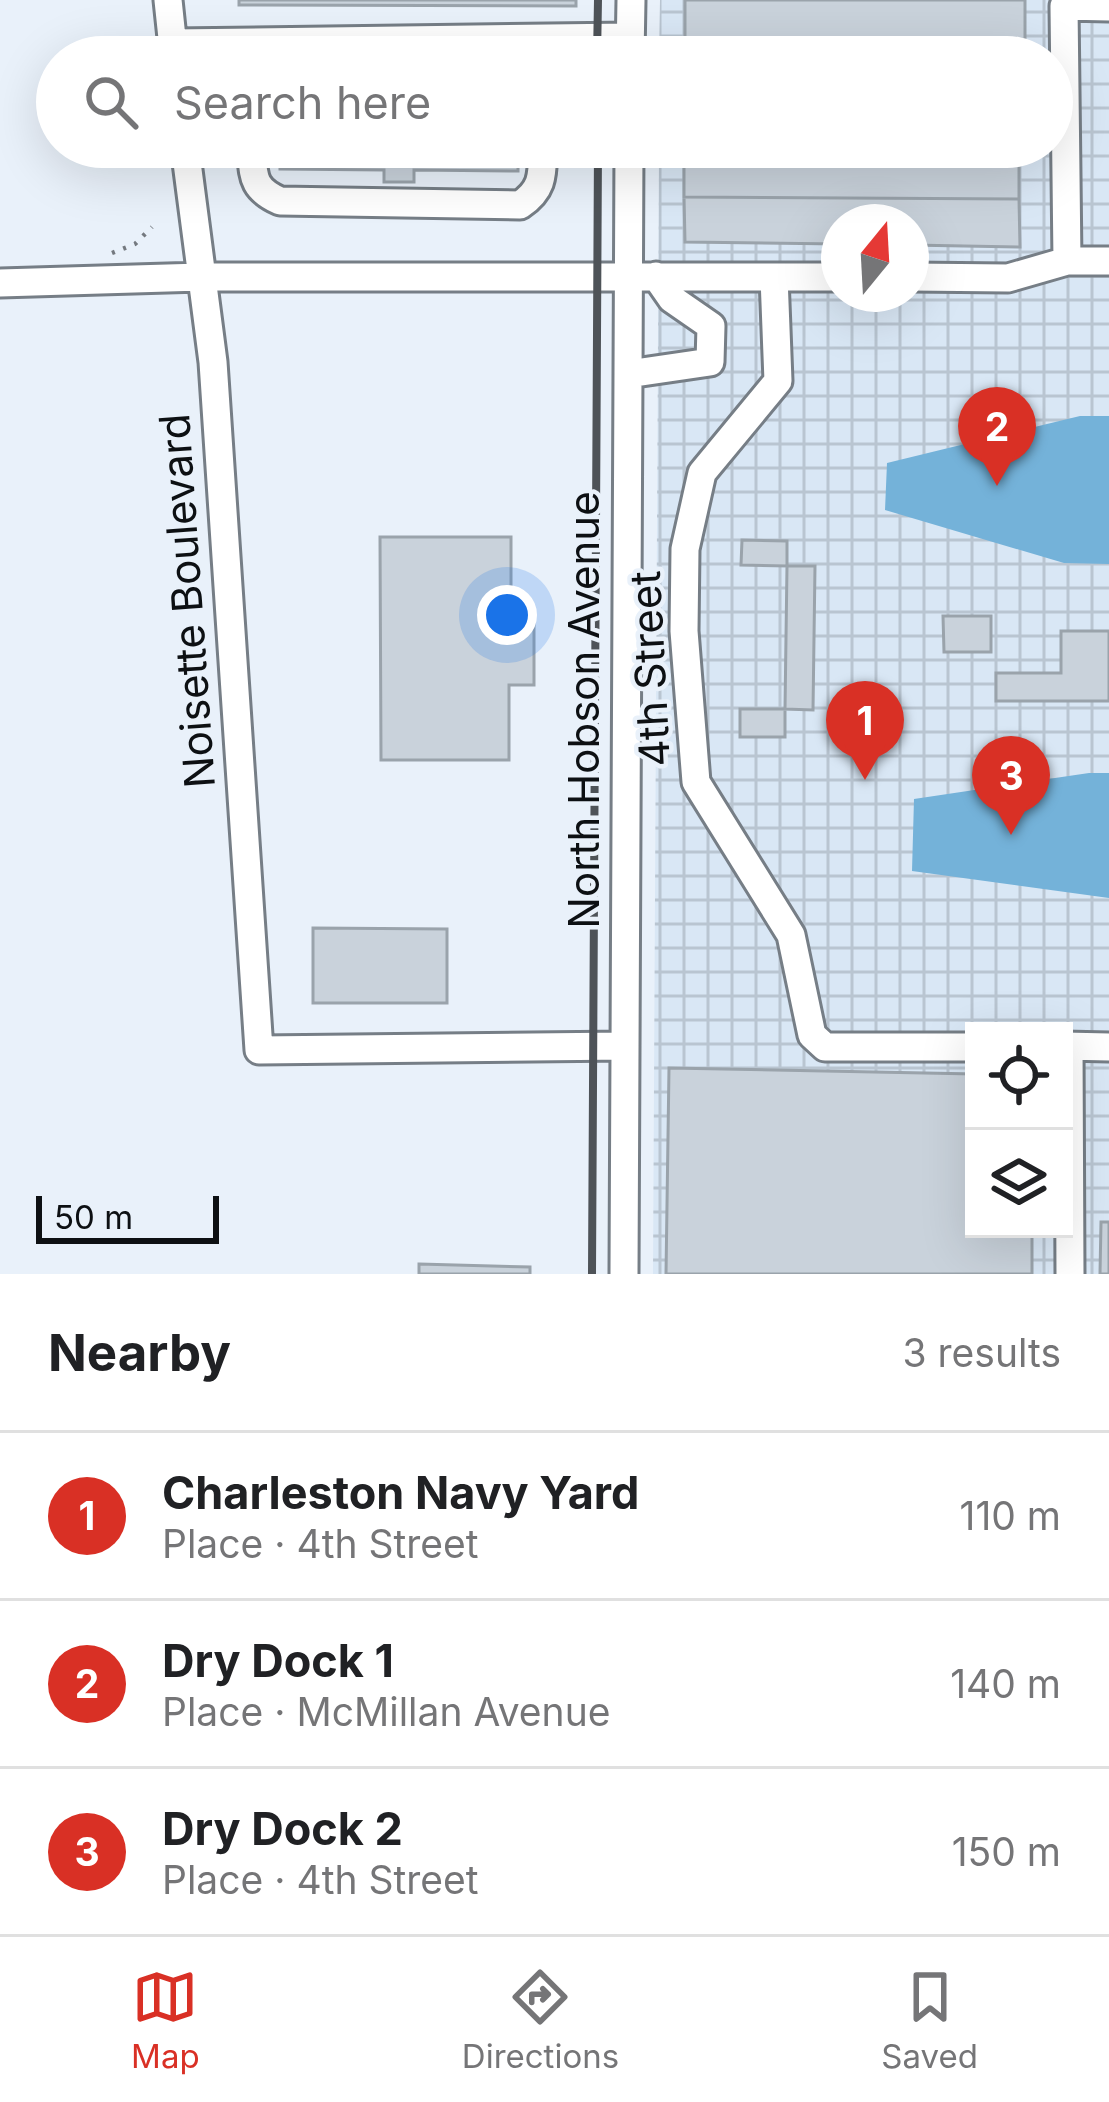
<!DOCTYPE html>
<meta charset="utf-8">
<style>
:root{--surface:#fff;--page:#f2f2f2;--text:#202124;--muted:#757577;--line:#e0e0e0;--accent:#d93025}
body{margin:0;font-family:Inter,sans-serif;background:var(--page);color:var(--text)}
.controls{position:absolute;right:36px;bottom:36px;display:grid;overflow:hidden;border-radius:0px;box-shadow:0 12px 48px #0002}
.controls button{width:108px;height:108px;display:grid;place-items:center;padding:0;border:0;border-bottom:3px solid var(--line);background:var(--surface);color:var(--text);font:60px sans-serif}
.compass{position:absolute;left:821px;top:204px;width:108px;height:108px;border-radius:50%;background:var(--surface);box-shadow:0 12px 48px #0002;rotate:18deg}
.scale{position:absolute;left:36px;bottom:30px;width:183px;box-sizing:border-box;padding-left:12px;border:6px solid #0d1013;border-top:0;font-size:33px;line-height:42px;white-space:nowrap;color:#0d1013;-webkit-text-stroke:9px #e9f1fa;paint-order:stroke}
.you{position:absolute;left:507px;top:615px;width:42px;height:42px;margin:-30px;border:9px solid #fff;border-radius:50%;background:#1a73e8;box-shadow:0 0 0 18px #1a73e833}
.badge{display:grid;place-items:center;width:78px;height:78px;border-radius:50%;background:var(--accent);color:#fff;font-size:39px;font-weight:700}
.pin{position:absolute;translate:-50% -99px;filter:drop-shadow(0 3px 6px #0008)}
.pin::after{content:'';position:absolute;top:63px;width:42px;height:36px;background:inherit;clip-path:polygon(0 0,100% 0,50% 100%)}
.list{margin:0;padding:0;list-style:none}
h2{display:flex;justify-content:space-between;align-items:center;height:156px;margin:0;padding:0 48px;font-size:51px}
h2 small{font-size:39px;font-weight:400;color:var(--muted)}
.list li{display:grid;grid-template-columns:78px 1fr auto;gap:36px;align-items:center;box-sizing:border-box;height:168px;padding:0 48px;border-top:3px solid var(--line)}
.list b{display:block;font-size:45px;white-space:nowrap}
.list p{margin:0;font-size:39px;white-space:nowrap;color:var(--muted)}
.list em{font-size:39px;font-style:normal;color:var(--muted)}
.icon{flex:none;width:66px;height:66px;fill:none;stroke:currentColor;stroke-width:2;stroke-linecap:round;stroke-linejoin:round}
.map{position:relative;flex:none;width:1109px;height:1274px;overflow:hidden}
.search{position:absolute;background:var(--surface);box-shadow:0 12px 48px #0002;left:36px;right:36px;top:36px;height:132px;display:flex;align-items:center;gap:30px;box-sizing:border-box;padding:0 42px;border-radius:66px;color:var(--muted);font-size:45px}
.sheet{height:660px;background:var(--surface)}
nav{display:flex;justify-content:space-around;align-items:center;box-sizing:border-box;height:168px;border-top:3px solid var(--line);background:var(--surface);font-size:33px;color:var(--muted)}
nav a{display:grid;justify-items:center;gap:6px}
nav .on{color:var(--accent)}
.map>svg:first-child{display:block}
.industrial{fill:url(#industrial-grid);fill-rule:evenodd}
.water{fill:#74b2d9}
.building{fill:#c9d2db;stroke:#9aa3ab;stroke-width:3}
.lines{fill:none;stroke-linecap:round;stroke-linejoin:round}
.minor-casing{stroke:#767e86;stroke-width:33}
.path{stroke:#74797f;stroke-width:4.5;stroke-dasharray:3 9;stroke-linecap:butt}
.minor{stroke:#fff;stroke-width:27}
.rail{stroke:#4e5358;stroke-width:8}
.labels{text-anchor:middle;stroke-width:9;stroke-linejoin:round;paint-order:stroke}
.street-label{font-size:42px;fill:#0d1013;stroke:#e9f1fa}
</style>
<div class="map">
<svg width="1109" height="1274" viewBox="0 0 1109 1274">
<defs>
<pattern id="industrial-grid" width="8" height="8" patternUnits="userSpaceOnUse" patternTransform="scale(3)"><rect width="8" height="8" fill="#d9e7f5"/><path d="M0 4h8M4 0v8" fill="none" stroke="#b9c5d1"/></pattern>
</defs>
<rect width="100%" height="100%" fill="#e9f1fa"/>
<path class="industrial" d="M660 0H1109V1274H653L659 147H1052V57H659ZM839 222H911V294H839ZM974 1031H1064V1229H974Z"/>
<path class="water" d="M1080 416H1109V564L1064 563 885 510 887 463Z
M1089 773H1109V898L912 871 914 799Z"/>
<path class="building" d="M239 0H576V6L239 5Z
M685 0H1025V51L685 47Z
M280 147H518V171L414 170V182H384V170L280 169Z
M684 147H1019V199L684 197Z
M684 197 1019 199 1020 247 911 245V222H839V244L685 242Z
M380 537H511V609H534V685H509V760H381Z
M742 540 787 541V566L741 565Z
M787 566H815L813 710 785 709Z
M943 616H991V652H944Z
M1061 631H1109V701H996V673H1061Z
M740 709H785V737H740Z
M313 928 447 929V1003H313Z
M669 1068 974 1074V1229H1032V1274H666Z
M1101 1222H1109V1274H1100Z
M419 1264 530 1267V1274H419Z"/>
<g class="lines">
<defs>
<path id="minor" d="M168 0 174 57
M173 43 630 37
M630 57 631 0
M185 147 213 362 259 1050 625 1046
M251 147C254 176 251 188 280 201L520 205C544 189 542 174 543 147
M1067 261 1064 6 1109 7
M774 277 778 381 702 473 685 549 684 631 696 782 791 935 812 1035 825 1047H974
M911 277 1008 278 1067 261H1109
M0 283 201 277H839
M628 374 710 362 711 326 672 299 656 276
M1064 1046 1109 1047
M1069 1046 1070 1274
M624 1274 629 147"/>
</defs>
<use href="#minor" class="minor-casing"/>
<path class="path" d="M112 253 135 244 152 227"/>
<use href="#minor" class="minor"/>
<path class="rail" d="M597 57 598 0
M592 1274 598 147"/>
</g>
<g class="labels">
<g class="street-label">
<text transform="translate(187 601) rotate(-94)" y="15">Noisette Boulevard</text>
<text transform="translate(650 669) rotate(-93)" y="15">4th Street</text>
<text transform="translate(584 710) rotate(-90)" y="15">North Hobson Avenue</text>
</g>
</g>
</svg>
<div class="controls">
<button><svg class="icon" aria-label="locate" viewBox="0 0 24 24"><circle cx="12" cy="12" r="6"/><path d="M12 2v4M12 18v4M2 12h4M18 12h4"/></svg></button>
<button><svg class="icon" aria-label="layers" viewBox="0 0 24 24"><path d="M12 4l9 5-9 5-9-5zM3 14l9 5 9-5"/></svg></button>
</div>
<svg class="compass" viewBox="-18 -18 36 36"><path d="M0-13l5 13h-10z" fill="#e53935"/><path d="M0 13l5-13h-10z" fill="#757577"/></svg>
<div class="scale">50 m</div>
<div class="you"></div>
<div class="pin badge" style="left:865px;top:780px">1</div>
<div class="pin badge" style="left:997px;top:486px">2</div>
<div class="pin badge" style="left:1011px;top:835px">3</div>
<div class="search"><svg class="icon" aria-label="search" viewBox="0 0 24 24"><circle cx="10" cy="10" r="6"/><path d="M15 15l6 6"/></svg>Search here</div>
</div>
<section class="sheet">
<h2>Nearby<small>3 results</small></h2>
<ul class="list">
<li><span class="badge">1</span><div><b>Charleston Navy Yard</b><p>Place · 4th Street</p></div><em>110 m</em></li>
<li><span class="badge">2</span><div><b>Dry Dock 1</b><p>Place · McMillan Avenue</p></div><em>140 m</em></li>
<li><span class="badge">3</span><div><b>Dry Dock 2</b><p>Place · 4th Street</p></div><em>150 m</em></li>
</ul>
</section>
<nav>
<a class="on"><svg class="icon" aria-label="map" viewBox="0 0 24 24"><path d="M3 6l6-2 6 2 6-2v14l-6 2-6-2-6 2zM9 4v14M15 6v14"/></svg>Map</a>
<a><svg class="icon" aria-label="directions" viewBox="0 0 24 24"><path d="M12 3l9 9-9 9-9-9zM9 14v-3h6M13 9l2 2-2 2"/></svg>Directions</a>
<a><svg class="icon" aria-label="saved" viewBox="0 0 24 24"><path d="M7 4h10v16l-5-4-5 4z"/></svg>Saved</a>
</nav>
